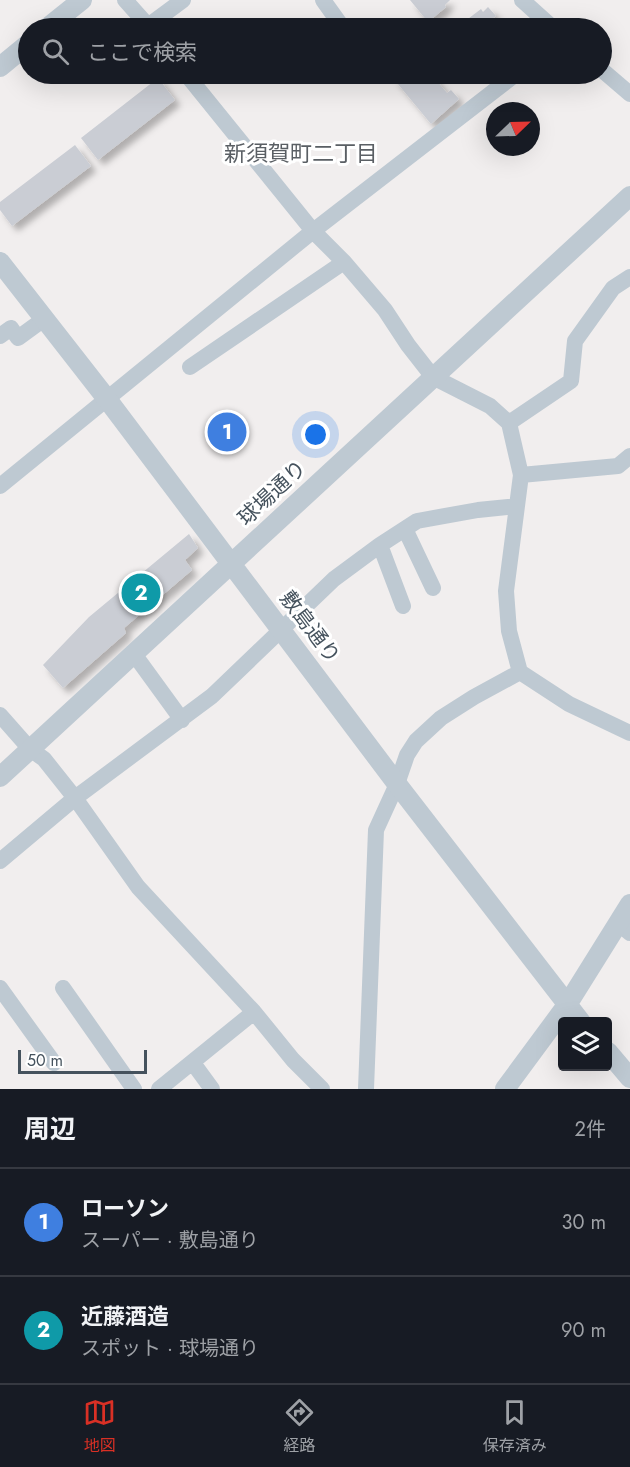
<!DOCTYPE html>
<html lang="ja">
<meta charset="utf-8">
<style>
:root{--surface:#171b24;--page:#20242c;--text:#f1f3f6;--muted:#9ea1a6;--line:#363941;--accent:#d93025}
body{margin:0;font-family:Jost,"Noto Sans JP",sans-serif;background:var(--page);color:var(--text)}
.controls{position:absolute;right:18px;bottom:18px;display:grid;overflow:hidden;border-radius:6px;box-shadow:0 6px 24px #0002}
.controls button{width:54px;height:54px;display:grid;place-items:center;padding:0;border:0;border-bottom:2px solid var(--line);background:var(--surface);color:var(--text);font:30px sans-serif}
.compass{position:absolute;left:486px;top:102px;width:54px;height:54px;border-radius:50%;background:var(--surface);box-shadow:0 6px 24px #0002;rotate:67deg}
.scale{position:absolute;left:18px;bottom:15px;width:129px;box-sizing:border-box;padding-left:6px;border:3px solid #45525d;border-top:0;font-size:16px;line-height:21px;white-space:nowrap;color:#45525d;-webkit-text-stroke:4px #fff;paint-order:stroke}
.you{position:absolute;left:316px;top:435px;width:21px;height:21px;margin:-15px;border:4px solid #fff;border-radius:50%;background:#1a73e8;box-shadow:0 0 0 9px #1a73e833}
.badge{display:grid;place-items:center;width:39px;height:39px;border-radius:50%;background:var(--accent);color:#fff;font-size:20px;font-weight:700}
.pin{position:absolute;translate:-50% -50%;border:3px solid #fff;box-shadow:0 2px 6px #0006}
.list{margin:0;padding:0;list-style:none}
h2{display:flex;justify-content:space-between;align-items:center;height:78px;margin:0;padding:0 24px;font-size:26px}
h2 small{font-size:20px;font-weight:400;color:var(--muted)}
.list li{display:grid;grid-template-columns:39px 1fr auto;gap:18px;align-items:center;box-sizing:border-box;height:108px;padding:0 24px;border-top:2px solid var(--line)}
.list b{display:block;font-size:22px;white-space:nowrap}
.list p{margin:0;font-size:20px;white-space:nowrap;color:var(--muted)}
.list em{font-size:20px;font-style:normal;color:var(--muted)}
.icon{flex:none;width:33px;height:33px;fill:none;stroke:currentColor;stroke-width:2;stroke-linecap:round;stroke-linejoin:round}
.map{position:relative;flex:none;width:630px;height:1089px;overflow:hidden}
.search{position:absolute;background:var(--surface);box-shadow:0 6px 24px #0002;left:18px;right:18px;top:18px;height:66px;display:flex;align-items:center;gap:15px;box-sizing:border-box;padding:0 21px;border-radius:33px;color:var(--muted);font-size:22px}
.sheet{height:294px;background:var(--surface)}
nav{display:flex;justify-content:space-around;align-items:center;box-sizing:border-box;height:84px;border-top:2px solid var(--line);background:var(--surface);font-size:16px;color:var(--muted)}
nav a{display:grid;justify-items:center;gap:3px}
nav .on{color:var(--accent)}
.map>svg:first-child{display:block}
.building{fill:#cacdd4;filter:url(#shadow)}
.lines{fill:none;stroke-linecap:round;stroke-linejoin:round}
.minor{stroke:#bec9d2;stroke-width:16}
.tertiary{stroke:#bec9d2;stroke-width:20}
.labels{text-anchor:middle;stroke-width:6;stroke-linejoin:round;paint-order:stroke}
.street-label{font-size:21px;fill:#45525d;stroke:#fff}
.neighbourhood-label{font-size:22px;fill:#5a5f64;stroke:#fff}
</style>
<div class="map">
<svg width="630" height="1089" viewBox="0 0 630 1089">
<defs>
<filter id="shadow"><feDropShadow dx="5.5" dy="5.5" stdDeviation="3" flood-color="#0004"/></filter>
</defs>
<rect width="100%" height="100%" fill="#f1eeee"/>
<path class="building" d="M410 0H450L445 5 446 7 428 22Z
M488 7 496 16 492 19 499 28H456L481 9 483 12Z
M398 74H431L447 93 451 90 459 99 431 124 393 78Z
M158 78 175 100 98 160 81 138Z
M75 145 91 166 12 226 0 210V202Z
M189 534 198 548 185 560 192 570 124 628 126 633 63 688 43 665 89 617Z"/>
<g class="lines">
<path class="minor" d="M125 0 150 28
M323 0 343 28
M522 0 553 28
M148 26 183 0
M602 70 630 94
M186 74 313 231 344 262 385 310 408 345 433 377 490 406 509 423 521 475 506 591 509 631 520 672 569 704 630 733
M0 336 11 328 18 338 44 319
M190 367 344 262
M509 423 571 381 575 341 613 288 630 277
M521 475 618 466 630 456
M0 486 313 231 516 74
M405 529 433 588
M403 606 380 545 417 521 478 510 517 506
M134 654 182 720
M0 715 30 749 44 759 75 798 138 887 254 1012 293 1060 322 1089
M0 861 75 798 212 696 334 579 380 545
M618 923 630 933
M0 988 54 1063
M63 988 134 1089
M193 1063 212 1089
M159 1089 254 1012
M366 1089 376 830 397 784 407 755 416 741 441 718 474 697 520 672"/>
<path class="tertiary" d="M47 28 82 0
M0 67 28 44
M0 262 107 399 397 784 581 1022
M0 777 630 196
M608 1052 630 1078
M505 1089 567 1005 630 904"/>
</g>
<g class="labels">
<g class="street-label">
<text transform="translate(272 493) rotate(-43)" y="7">球場通り</text>
<text transform="translate(310 627) rotate(53)" y="7">敷島通り</text>
</g>
<g class="neighbourhood-label">
<text x="301" y="161">新須賀町二丁目</text>
</g>
</g>
</svg>
<div class="controls">
<button><svg class="icon" aria-label="layers" viewBox="0 0 24 24"><path d="M12 4l9 5-9 5-9-5zM3 14l9 5 9-5"/></svg></button>
</div>
<svg class="compass" viewBox="-18 -18 36 36"><path d="M0-13l5 13h-10z" fill="#e53935"/><path d="M0 13l5-13h-10z" fill="#9ea1a6"/></svg>
<div class="scale">50 m</div>
<div class="you"></div>
<div class="pin badge" style="left:227px;top:432px;background:#3f7fe0">1</div>
<div class="pin badge" style="left:141px;top:593px;background:#0f9aa8">2</div>
<div class="search"><svg class="icon" aria-label="search" viewBox="0 0 24 24"><circle cx="10" cy="10" r="6"/><path d="M15 15l6 6"/></svg>ここで検索</div>
</div>
<section class="sheet">
<h2>周辺<small>2件</small></h2>
<ul class="list">
<li><span class="badge" style="background:#3f7fe0">1</span><div><b>ローソン</b><p>スーパー · 敷島通り</p></div><em>30 m</em></li>
<li><span class="badge" style="background:#0f9aa8">2</span><div><b>近藤酒造</b><p>スポット · 球場通り</p></div><em>90 m</em></li>
</ul>
</section>
<nav>
<a class="on"><svg class="icon" aria-label="map" viewBox="0 0 24 24"><path d="M3 6l6-2 6 2 6-2v14l-6 2-6-2-6 2zM9 4v14M15 6v14"/></svg>地図</a>
<a><svg class="icon" aria-label="directions" viewBox="0 0 24 24"><path d="M12 3l9 9-9 9-9-9zM9 14v-3h6M13 9l2 2-2 2"/></svg>経路</a>
<a><svg class="icon" aria-label="saved" viewBox="0 0 24 24"><path d="M7 4h10v16l-5-4-5 4z"/></svg>保存済み</a>
</nav>
